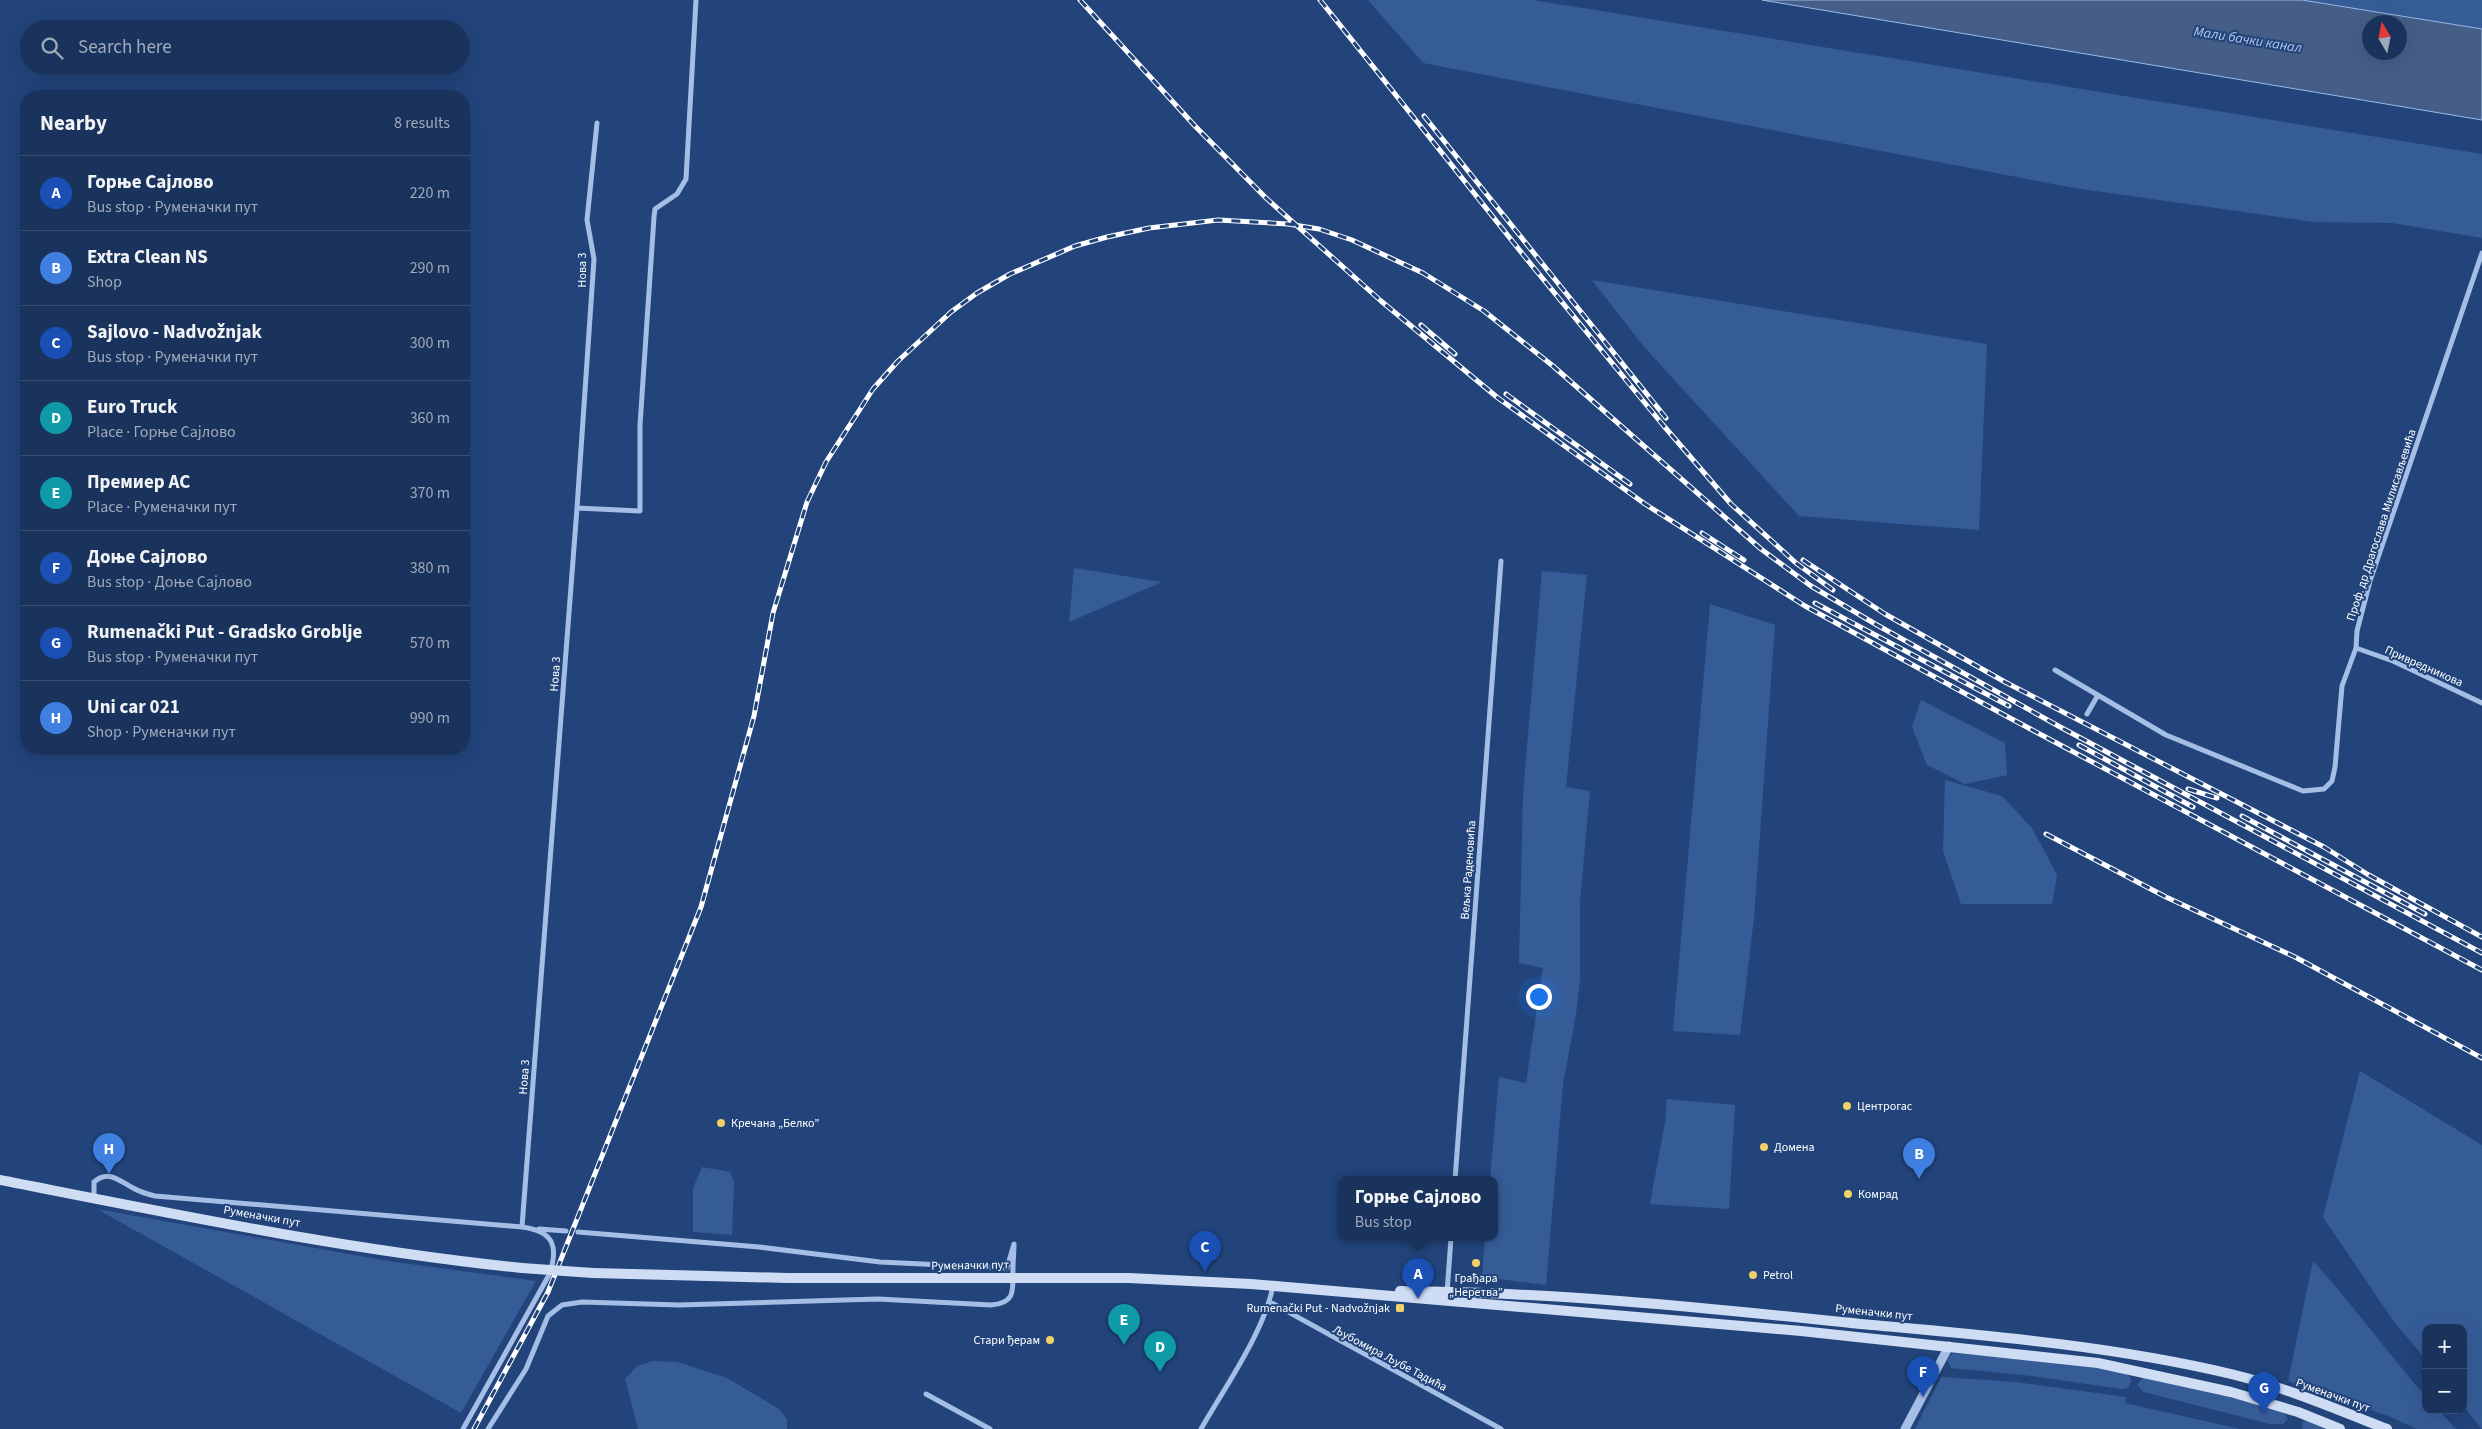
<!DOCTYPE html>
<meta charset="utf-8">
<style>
:root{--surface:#1a335c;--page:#273f65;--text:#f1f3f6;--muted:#9faabb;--line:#384e72;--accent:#90b9f0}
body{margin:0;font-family:"Source Sans 3",sans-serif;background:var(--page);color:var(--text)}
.controls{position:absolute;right:15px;bottom:15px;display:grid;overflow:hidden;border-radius:10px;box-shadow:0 5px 20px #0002}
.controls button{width:45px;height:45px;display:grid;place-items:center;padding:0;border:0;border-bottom:1px solid var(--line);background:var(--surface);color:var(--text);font:25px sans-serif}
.compass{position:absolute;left:2362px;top:15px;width:45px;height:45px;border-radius:50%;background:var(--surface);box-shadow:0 5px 20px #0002;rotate:350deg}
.you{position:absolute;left:1538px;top:996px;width:18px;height:18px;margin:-12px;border:4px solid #fff;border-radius:50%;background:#1a73e8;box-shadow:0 0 0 8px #1a73e833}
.badge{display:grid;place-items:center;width:32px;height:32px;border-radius:50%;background:var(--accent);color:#fff;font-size:16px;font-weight:700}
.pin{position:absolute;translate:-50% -41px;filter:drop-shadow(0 1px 2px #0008)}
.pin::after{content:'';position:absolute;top:26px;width:18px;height:15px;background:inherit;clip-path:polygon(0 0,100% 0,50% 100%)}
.popup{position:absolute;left:1338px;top:1176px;width:160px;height:65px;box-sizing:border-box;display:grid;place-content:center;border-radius:10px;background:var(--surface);filter:drop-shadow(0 1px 4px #0005);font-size:16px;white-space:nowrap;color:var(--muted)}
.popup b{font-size:19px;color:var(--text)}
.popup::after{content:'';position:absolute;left:50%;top:100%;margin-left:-10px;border:10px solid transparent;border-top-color:var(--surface)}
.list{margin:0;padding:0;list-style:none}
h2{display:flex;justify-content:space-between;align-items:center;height:65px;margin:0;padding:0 20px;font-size:21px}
h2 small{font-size:16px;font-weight:400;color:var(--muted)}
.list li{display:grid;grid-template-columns:32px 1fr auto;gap:15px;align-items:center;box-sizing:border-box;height:75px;padding:0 20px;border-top:1px solid var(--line)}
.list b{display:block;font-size:19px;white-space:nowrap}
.list p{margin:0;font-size:16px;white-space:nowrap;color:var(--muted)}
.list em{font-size:16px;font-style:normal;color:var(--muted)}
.icon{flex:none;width:28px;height:28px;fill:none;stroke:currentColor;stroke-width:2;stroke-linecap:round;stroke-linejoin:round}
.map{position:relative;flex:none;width:2482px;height:1429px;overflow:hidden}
.search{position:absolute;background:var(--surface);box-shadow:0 5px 20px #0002;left:20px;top:20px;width:450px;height:55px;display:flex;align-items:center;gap:12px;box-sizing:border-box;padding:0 18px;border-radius:28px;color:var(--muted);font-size:19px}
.panel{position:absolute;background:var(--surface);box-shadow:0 5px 20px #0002;left:20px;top:90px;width:450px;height:665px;border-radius:20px}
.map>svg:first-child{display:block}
.green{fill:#365c98}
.water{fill:#455e87;stroke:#99b8e6;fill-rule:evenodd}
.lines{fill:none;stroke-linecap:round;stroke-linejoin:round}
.minor{stroke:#a5bee5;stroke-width:5}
.tertiary{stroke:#a5bee5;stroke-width:9}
.secondary{stroke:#ceddf4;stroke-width:10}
.rail-casing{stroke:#fff;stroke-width:5}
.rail{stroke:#22447b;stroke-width:3;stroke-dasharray:9;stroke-linecap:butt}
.secondary-bridge{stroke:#ceddf4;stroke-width:10}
.poi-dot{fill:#f0d168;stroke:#22447b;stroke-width:2}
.labels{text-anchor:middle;stroke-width:4;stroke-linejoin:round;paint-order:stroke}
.street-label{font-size:12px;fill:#fff;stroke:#22447b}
.poi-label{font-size:12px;fill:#fff;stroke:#22447b;text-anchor:start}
.water-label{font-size:14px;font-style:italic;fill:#b0c8ed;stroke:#22447b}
</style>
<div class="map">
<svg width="2482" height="1429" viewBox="0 0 2482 1429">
<rect width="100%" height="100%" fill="#22447b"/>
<path class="green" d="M1368 0H1533L2482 154V238L2392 223 2314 222 2074 188 1423 63Z
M2302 0H2482V29Z
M1592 280 1987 344 1979 530 1799 516 1645 348Z
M1074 568 1162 582 1069 622Z
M1542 571 1587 575 1566 787 1590 791 1580 902V979L1576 1014 1563 1084 1546 1285 1482 1277 1485 1238H1494V1180H1490L1499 1077 1526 1083 1543 968 1519 963 1523 794Z
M1710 604 1775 625 1754 918 1740 1035 1673 1031Z
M1921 700 2005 743 2007 775 1965 784 1927 765 1912 727Z
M1945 780 2002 796 2032 828 2057 875 2052 904H1961L1943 851Z
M2360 1071 2482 1145V1429L2463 1406V1328H2426V1360L2392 1319 2323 1217Z
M1667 1099 1735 1105 1729 1209 1650 1204 1665 1122Z
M702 1167 730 1172 734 1181 732 1235 693 1232V1188Z
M97 1209 388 1261 536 1281 461 1413Z
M2313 1261C2353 1305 2387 1352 2426 1397V1410H2438L2456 1429H2417L2388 1416 2288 1381Z
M1953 1353C1979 1356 2115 1364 2128 1375 2131 1378 2131 1379 2131 1382L2128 1388 2121 1389 2032 1376 1951 1368 1947 1359Z
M653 1361 677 1362 727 1378 779 1409 787 1419V1429H638L625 1379 637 1366Z
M1941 1377 2015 1382 2126 1397 2125 1403 2240 1429H1915Z
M2143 1377 2233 1397 2283 1412 2288 1419 2283 1424H2270L2144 1392 2137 1385Z
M2307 1420 2330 1429H2302L2303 1421Z"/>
<path class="water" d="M1762 0H2302L2482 29V120ZM2370 22H2400V52H2370Z"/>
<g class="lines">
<path class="minor" d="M577 508 640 511V425L654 217 655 209 677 194 686 179 696 0
M2356 648 2393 661 2482 703
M2055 670 2166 735 2303 791 2324 789 2332 781 2335 767 2342 686 2356 648 2357 631 2370 581 2482 253
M2087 714 2098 695
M1455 1180 1501 561
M94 1199V1182C109 1169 119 1181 133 1188 140 1192 147 1194 155 1196L522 1227C554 1231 559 1247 549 1275L463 1429
M522 1227 577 508 594 259 587 220 597 123
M539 1229 566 1231
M1447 1293 1451 1238
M1270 1302 1501 1429
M926 1394 990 1429
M488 1429 526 1369 548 1316 562 1305 582 1302 679 1305 878 1299 991 1305C1018 1303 1012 1287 1013 1268 1013 1260 1014 1252 1014 1244L1007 1268 880 1262 759 1247 578 1232
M1201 1429C1225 1387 1264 1332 1273 1286"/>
<path class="tertiary" d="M1905 1429 1949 1346"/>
<path class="secondary" d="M0 1180C173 1214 346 1250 522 1268
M593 1273 788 1278H1129L1251 1284 1801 1331 2098 1363 2231 1392 2298 1412 2340 1429
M1400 1291C1558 1292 1715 1309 1872 1325 1992 1336 2113 1346 2231 1374 2285 1387 2336 1409 2387 1429"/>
<defs>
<path id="rail" d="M1080 0 1195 126 1266 198 1381 301 1498 398 1645 504 1805 606 2008 717 2482 970
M1320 0 1525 257 1663 425 1731 504 1796 563 1833 590
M1424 116 1666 418
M1421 325 1455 354
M1506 394 1630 484
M1702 533 1744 560
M1803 560 1885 614 2005 682 2324 847 2367 874 2482 937
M1815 603 2009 706
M2079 745 2193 807
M2188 789 2217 798
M2242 816 2425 914
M2046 834 2166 897 2295 957 2482 1058
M474 1429 548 1292 701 907 754 716 773 613 807 502 826 462 873 389 898 361 951 312 977 293 1010 274 1075 246 1107 237 1149 228 1218 220 1288 224 1319 229 1352 240 1423 273 1484 311 1553 366 1761 549 1811 586 1877 625 2062 728 2482 953"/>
</defs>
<use href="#rail" class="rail-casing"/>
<use href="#rail" class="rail"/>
<path class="secondary-bridge" d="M522 1268 593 1273"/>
</g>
<g class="poi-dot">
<circle cx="1847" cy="1106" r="5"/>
<circle cx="721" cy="1123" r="5"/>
<circle cx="1764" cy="1147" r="5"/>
<circle cx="1848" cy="1194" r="5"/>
<circle cx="1476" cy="1263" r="5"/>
<circle cx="1753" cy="1275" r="5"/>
<rect x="1395" y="1303" width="10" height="10" rx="2.5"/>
<circle cx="1050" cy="1340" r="5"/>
</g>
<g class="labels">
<g class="street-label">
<text transform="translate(582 270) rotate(-90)" y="4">Нова 3</text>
<text transform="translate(2381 525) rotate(-72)" y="4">Проф. др Драгослава Милисављевића</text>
<text transform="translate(2424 666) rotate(24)" y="4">Привредникова</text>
<text transform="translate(555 674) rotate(-86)" y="4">Нова 3</text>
<text transform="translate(1468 870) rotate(-86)" y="4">Вељка Раденовића</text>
<text transform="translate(524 1077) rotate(-86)" y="4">Нова 3</text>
<text transform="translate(262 1216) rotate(10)" y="4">Руменачки пут</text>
<text transform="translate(970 1265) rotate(-1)" y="4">Руменачки пут</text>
<text transform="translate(1874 1312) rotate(6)" y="4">Руменачки пут</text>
<text transform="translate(1390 1358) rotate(28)" y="4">Љубомира Љубе Тадића</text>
<text transform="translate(2333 1395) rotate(20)" y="4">Руменачки пут</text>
</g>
<g class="poi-label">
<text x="1857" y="1110">Центрогас</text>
<text x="731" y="1127">Кречана „Белко”</text>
<text x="1774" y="1151">Домена</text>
<text x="1858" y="1198">Комрад</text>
<text x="1763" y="1279">Petrol</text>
<text x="1476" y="1282" text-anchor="middle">Грађара<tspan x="1476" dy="14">„Неретва”</tspan></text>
<text x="1390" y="1312" text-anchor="end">Rumenački Put - Nadvožnjak</text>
<text x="1040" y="1344" text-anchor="end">Стари ђерам</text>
</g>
<g class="water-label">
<text transform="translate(2248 39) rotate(9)" y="5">Мали бачки канал</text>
</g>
</g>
</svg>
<div class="controls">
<button>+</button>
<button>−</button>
</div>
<svg class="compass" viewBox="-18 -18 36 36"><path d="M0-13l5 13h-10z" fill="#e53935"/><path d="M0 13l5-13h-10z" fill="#9faabb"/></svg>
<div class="you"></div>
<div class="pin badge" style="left:1418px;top:1299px;background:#1a4fb4">A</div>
<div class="popup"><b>Горње Сајлово</b>Bus stop</div>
<div class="pin badge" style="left:1919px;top:1179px;background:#3f7fe0">B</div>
<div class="pin badge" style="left:1205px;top:1272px;background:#1a4fb4">C</div>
<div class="pin badge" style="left:1160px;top:1372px;background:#0f9aa8">D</div>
<div class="pin badge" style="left:1124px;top:1345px;background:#0f9aa8">E</div>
<div class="pin badge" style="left:1923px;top:1397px;background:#1a4fb4">F</div>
<div class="pin badge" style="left:2264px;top:1413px;background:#1a4fb4">G</div>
<div class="pin badge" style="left:109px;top:1174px;background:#3f7fe0">H</div>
<div class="search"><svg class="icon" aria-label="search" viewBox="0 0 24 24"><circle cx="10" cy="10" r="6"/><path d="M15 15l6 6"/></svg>Search here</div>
<section class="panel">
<h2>Nearby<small>8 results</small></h2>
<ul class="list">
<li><span class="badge" style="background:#1a4fb4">A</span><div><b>Горње Сајлово</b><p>Bus stop · Руменачки пут</p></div><em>220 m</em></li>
<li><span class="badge" style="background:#3f7fe0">B</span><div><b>Extra Clean NS</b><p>Shop</p></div><em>290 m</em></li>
<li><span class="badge" style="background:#1a4fb4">C</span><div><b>Sajlovo - Nadvožnjak</b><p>Bus stop · Руменачки пут</p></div><em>300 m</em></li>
<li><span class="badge" style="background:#0f9aa8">D</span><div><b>Euro Truck</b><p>Place · Горње Сајлово</p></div><em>360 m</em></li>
<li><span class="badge" style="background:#0f9aa8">E</span><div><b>Премиер АС</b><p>Place · Руменачки пут</p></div><em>370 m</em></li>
<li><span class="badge" style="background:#1a4fb4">F</span><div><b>Доње Сајлово</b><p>Bus stop · Доње Сајлово</p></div><em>380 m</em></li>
<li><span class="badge" style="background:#1a4fb4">G</span><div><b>Rumenački Put - Gradsko Groblje</b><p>Bus stop · Руменачки пут</p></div><em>570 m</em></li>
<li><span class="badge" style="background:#3f7fe0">H</span><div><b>Uni car 021</b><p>Shop · Руменачки пут</p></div><em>990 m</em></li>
</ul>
</section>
</div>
